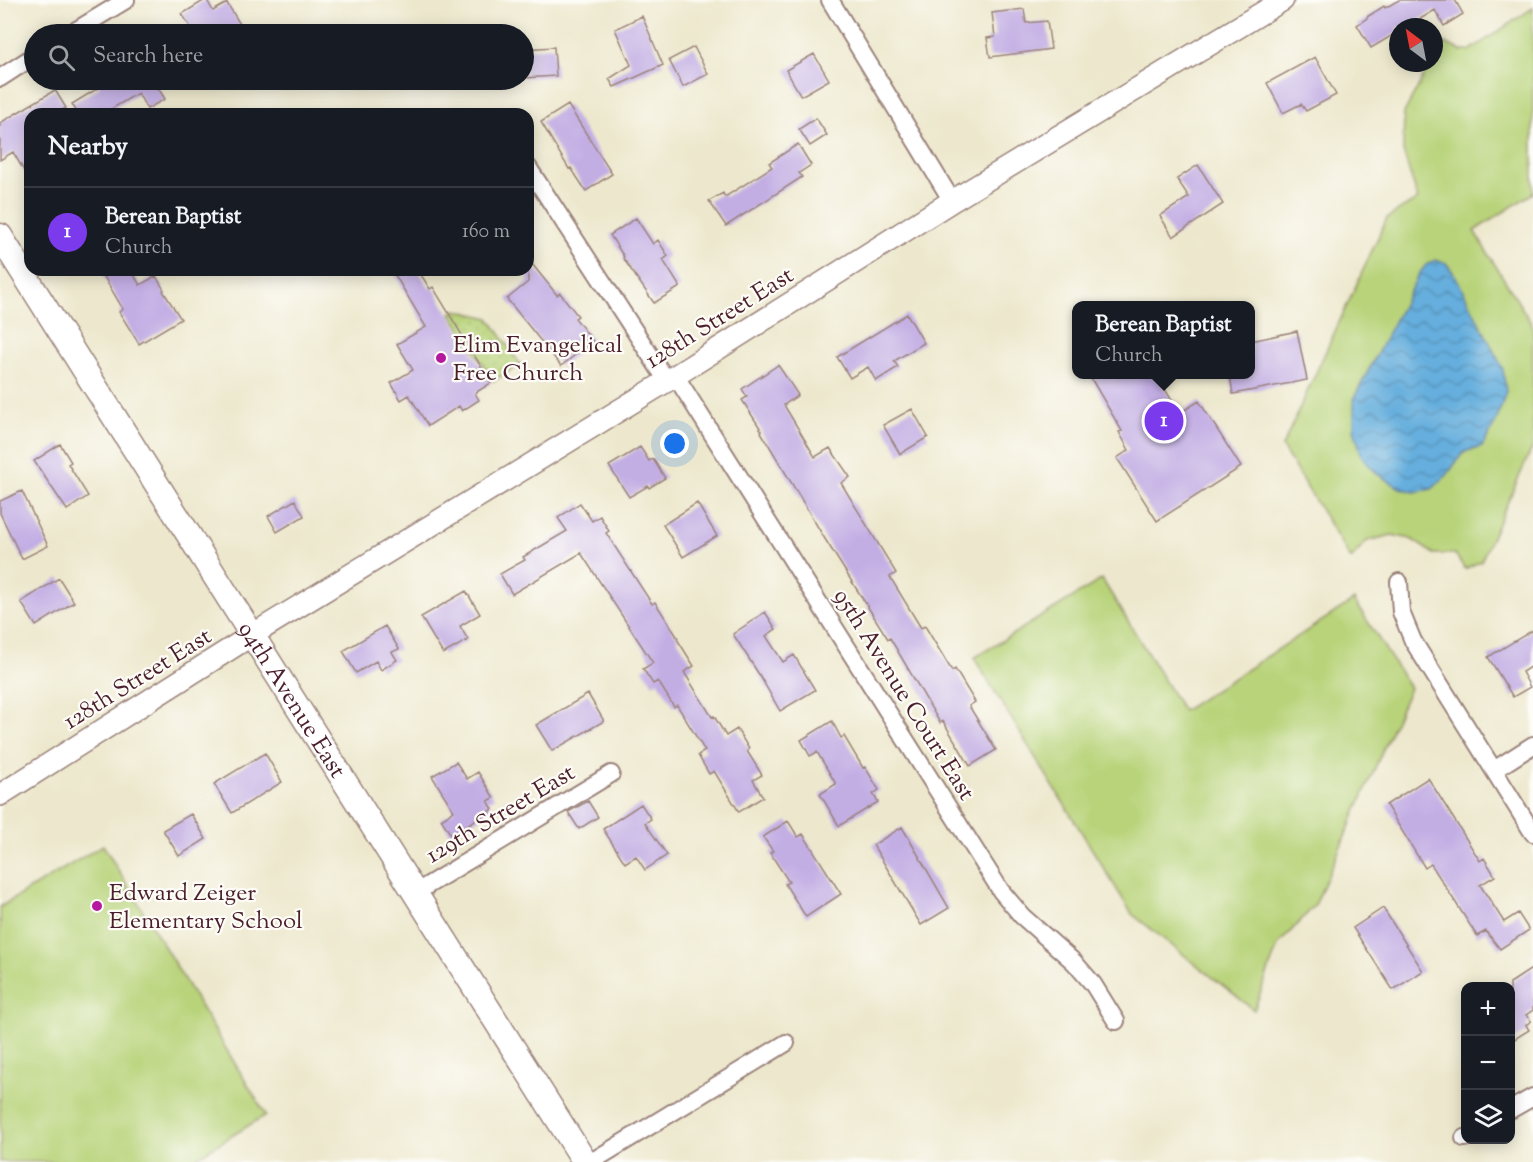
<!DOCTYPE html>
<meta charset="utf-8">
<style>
:root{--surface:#171b24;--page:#20242c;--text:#f1f3f6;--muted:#9ea1a6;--line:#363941;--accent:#7c3aed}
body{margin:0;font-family:"Sorts Mill Goudy",serif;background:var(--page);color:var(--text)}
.controls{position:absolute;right:18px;bottom:18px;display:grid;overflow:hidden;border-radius:12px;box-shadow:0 3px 15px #0003}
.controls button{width:54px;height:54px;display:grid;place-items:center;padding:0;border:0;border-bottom:2px solid var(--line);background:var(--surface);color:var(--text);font:30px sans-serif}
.compass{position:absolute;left:1389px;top:18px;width:54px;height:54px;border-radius:50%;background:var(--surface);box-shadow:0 3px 15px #0003;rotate:328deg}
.you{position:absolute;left:675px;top:444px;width:21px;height:21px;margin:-15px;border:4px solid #fff;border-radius:50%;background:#1a73e8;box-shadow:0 0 0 9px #1a73e833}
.badge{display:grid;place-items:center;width:39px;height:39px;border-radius:50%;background:var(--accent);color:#fff;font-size:20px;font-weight:700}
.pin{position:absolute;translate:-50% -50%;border:3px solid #fff;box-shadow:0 2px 6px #0006}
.popup{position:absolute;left:1072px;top:301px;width:183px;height:78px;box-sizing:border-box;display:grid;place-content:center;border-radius:12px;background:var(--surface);filter:drop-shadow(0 2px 4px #0005);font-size:20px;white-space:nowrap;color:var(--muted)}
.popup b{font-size:22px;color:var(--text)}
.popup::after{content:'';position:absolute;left:50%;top:100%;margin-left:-12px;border:12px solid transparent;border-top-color:var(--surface)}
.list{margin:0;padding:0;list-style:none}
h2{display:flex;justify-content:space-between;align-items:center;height:78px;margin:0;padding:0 24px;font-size:26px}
h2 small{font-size:20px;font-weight:400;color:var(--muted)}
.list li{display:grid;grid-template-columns:39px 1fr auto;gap:18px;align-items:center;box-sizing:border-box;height:90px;padding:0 24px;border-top:2px solid var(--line)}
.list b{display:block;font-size:22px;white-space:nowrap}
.list p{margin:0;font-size:20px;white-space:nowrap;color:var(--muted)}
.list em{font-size:20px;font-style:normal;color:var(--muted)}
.icon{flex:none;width:33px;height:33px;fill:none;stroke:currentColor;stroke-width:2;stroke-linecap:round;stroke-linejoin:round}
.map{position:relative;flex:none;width:1533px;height:1162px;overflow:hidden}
.search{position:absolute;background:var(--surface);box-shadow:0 3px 15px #0003;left:24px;top:24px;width:510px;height:66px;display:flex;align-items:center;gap:15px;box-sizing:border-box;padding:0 21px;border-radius:33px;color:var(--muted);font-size:22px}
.panel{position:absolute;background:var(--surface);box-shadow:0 3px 15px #0003;left:24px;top:108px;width:510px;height:168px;border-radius:18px}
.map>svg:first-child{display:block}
.green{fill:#b8d379;stroke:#817952;stroke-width:1.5}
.park{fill:url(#park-dots);stroke:#817952;stroke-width:1.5}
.water{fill:url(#water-waves);stroke:#586684;stroke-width:1.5}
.building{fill:#c3aee4}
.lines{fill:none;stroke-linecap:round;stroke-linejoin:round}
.minor-casing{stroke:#9c847c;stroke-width:20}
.tertiary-casing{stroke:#9c847c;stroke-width:24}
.secondary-casing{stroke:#9c847c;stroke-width:27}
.minor{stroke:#fff;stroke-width:16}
.tertiary{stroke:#fff;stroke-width:21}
.secondary{stroke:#fff;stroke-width:24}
.poi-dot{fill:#b5179e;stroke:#fdfcf7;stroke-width:2}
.labels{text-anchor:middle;stroke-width:4.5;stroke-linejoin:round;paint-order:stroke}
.street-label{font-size:24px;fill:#4a1f2b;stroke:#fdfcf7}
.poi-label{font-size:24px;fill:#4a1f2b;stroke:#fdfcf7;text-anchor:start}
</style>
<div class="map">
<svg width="1533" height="1162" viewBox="0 0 1533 1162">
<defs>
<pattern id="park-dots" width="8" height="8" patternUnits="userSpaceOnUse" patternTransform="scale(1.5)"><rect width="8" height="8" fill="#b8d379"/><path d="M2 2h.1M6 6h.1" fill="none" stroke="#a0b569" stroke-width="1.8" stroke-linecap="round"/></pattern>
<pattern id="water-waves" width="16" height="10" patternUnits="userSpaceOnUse" patternTransform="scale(1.5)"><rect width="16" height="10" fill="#65aedd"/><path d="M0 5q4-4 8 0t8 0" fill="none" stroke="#558db3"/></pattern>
</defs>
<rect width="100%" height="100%" fill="#fdfcf7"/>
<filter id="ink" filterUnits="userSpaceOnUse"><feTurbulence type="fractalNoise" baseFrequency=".0167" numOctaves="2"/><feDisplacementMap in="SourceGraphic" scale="12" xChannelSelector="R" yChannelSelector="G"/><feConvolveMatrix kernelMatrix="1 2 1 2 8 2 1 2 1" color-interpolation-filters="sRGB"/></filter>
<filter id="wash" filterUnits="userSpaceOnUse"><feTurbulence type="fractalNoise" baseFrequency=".008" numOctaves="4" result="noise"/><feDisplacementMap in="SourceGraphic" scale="24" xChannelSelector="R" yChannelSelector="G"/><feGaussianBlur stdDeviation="1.35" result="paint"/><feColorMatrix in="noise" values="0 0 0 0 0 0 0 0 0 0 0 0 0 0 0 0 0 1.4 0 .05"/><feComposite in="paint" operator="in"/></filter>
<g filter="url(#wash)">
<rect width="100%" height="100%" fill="#ede8cd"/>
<path class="green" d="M1533 8V193L1474 231 1533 326V446L1481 561 1465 569 1455 554H1434L1411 539 1392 535 1367 541 1351 559 1282 447 1387 218 1418 199 1403 151 1404 113 1431 63H1434V58L1443 42 1461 51H1469Z
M1102 579 1183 711 1354 600 1410 688 1315 905 1278 945 1254 1010 1132 914 974 658Z
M103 845 266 1115 189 1162H0V907Z"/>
<path class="park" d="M456 310 489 318 521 365 493 381 451 313Z"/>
<path class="water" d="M1435 260 1446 263 1455 275 1503 369 1506 392 1496 422 1482 447 1467 451 1462 454 1447 475 1432 489 1414 492 1400 488 1377 474 1362 457 1354 429V398L1419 274 1426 265Z"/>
<g id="blocks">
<path class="building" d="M205 0H207L213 11 227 3 246 34H195L182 14Z
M1399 0H1455L1463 14 1444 26 1435 10 1407 27H1398V32L1371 48 1357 25 1367 18V17L1384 6 1385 8Z
M1024 9 1026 23 1047 21 1051 49 990 57 987 38 995 37 992 13Z
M642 16 663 65 614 87 609 79 631 65 615 29Z
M554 47 556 76 524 78V49Z
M694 47 708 74 683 87 669 60Z
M814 54 829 80 801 96 786 70Z
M1315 57 1336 95 1306 111 1301 104 1283 113 1267 83Z
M95 80H161L155 83 165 99 147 109 138 93 103 114H78L72 104 100 87Z
M55 90 66 108 55 114H30V181L13 152 0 160V123Z
M568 105 612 174 586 191 571 168 569 169 541 122Z
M816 118 827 135 810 146 799 129Z
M798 144 811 165 799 173 802 177 726 226 709 201 723 193 725 197 772 167 769 163Z
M1198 165 1223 204 1173 237 1160 216 1189 197 1177 179Z
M636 218 653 244 658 240 668 256 663 260 680 287 654 303 623 258 624 257 610 235Z
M528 259 557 295 560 293 578 316 575 318 593 341 561 366 507 299 528 282Z
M100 270H131L140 285 156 276 164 290 163 291 181 319 139 344 119 312 123 309Z
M392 270H418L430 289 433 287 491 383 475 393 479 400 462 411 459 406 428 426 409 395 401 400 391 383 413 370 397 344 426 327Z
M907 314 924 343 894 361 898 367 876 381 868 367 850 378 837 357Z
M1297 331 1307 380 1233 394 1230 375H1251V341Z
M778 365 798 395 784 405 815 457 830 448 850 477 841 483 896 573 890 577 921 628 925 626 952 671 955 669 975 702 969 706 996 750 970 766 943 721 940 723 890 638 888 639 825 539 761 432 762 431 742 400 747 397 742 389Z
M1089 375H1156L1180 413 1199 401 1241 467 1157 521 1117 458 1129 450 1119 432 1122 431Z
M912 409 928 437 900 454 883 425Z
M60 444 71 462 68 464 88 496 67 510 34 461Z
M640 447 649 461 653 459 665 478 649 488 648 486 629 497 609 466Z
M22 491 48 546 22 559 0 513V501Z
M295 500 304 516 277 532 268 516Z
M580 503 592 521 600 516 609 531 606 533 652 604 655 602 678 638 677 639 694 666 684 672 712 717 714 716 726 736 737 729 749 749 747 751 762 775 753 780 763 797 739 812 714 771 709 774 698 755 705 751 677 705 674 707 658 681 653 684 643 669 653 663 581 553 512 594 500 574 525 560 523 557 567 531 558 518Z
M697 503 717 536 683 557 663 525Z
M59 578 74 602 36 626 21 602Z
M466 591 480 614 460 626 468 640 443 654 421 617Z
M765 612 776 629 766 636 783 662 794 655 815 690 780 711 760 676 733 634Z
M385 626 399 649 392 652 397 660 381 670 376 661 356 673 343 651Z
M1533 630V665L1522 672 1530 687 1513 697 1488 657Z
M588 694 604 721 552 751 536 725Z
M832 721 841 738 844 736 863 768 865 767 879 790 873 794 878 802 839 826 820 794 836 784 817 752 810 756 801 740Z
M265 753 282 782 232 813 214 784Z
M456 762 467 779 478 772 494 798 488 801 493 809 451 835 441 819 454 811 432 776Z
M1428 778 1480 861 1484 858 1495 876 1480 885 1504 922 1518 913 1529 930 1500 949 1486 931 1477 936 1431 864 1425 868 1386 805Z
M588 801 598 817 579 829 568 812Z
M641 804 651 819 645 823 667 855 645 870 636 856 625 863 603 829Z
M191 814 206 839 179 856 163 830Z
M788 821 798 837 803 834 841 894 806 917 785 884 789 882 770 853 773 851 763 837Z
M902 827 949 908 921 925 873 845Z
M1383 908 1423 971 1393 990 1353 928Z
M1533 968V1010L1526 1015 1531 1021 1526 1025 1529 1030 1510 1042V983Z"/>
</g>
</g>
<g filter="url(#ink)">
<use href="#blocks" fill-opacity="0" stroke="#9c847c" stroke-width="1.5"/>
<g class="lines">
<defs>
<path id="minor" d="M830 0 952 201
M70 34 126 0
M0 78 34 56
M528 167 667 381
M675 375 1001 891 1022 916 1074 962 1093 984 1116 1021
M1399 582 1401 612 1413 641 1533 833
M1494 770 1533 745
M415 893 611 774
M1510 1110 1533 1097
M1464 1138H1466
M591 1162 786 1043"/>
<path id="tertiary" d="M0 795 252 635 667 381 952 201 1283 0"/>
<g id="secondary">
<path id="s1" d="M0 236 585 1162"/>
</g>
</defs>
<use href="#minor" class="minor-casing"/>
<use href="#tertiary" class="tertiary-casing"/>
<use href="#secondary" class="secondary-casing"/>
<use href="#minor" class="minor"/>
<use href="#tertiary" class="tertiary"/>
<use href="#secondary" class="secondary"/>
</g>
</g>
<g class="poi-dot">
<circle cx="441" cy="358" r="6"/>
<circle cx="97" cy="906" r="6"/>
</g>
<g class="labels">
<g class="street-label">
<text transform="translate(719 317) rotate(-32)" y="8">128th Street East</text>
<text transform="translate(137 678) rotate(-32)" y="8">128th Street East</text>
<text transform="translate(905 694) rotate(58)" y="8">95th Avenue Court East</text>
<text dy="8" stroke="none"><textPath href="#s1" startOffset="548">94th Avenue East</textPath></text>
<text transform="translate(500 813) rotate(-31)" y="8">129th Street East</text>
</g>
<g class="poi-label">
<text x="453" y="352">Elim Evangelical<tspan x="453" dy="28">Free Church</tspan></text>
<text x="109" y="900">Edward Zeiger<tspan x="109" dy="28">Elementary School</tspan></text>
</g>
</g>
</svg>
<div class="controls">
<button>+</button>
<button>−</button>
<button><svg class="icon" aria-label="layers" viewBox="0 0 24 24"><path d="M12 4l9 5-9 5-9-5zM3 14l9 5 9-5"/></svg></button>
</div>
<svg class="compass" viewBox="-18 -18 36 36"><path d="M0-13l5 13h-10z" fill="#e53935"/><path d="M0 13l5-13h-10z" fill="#9ea1a6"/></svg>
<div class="you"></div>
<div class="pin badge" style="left:1164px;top:421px">1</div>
<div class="popup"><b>Berean Baptist</b>Church</div>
<div class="search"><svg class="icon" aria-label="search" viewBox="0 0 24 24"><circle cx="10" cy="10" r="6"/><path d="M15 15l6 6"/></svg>Search here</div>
<section class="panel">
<h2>Nearby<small></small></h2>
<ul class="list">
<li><span class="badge">1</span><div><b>Berean Baptist</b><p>Church</p></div><em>160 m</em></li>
</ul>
</section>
</div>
